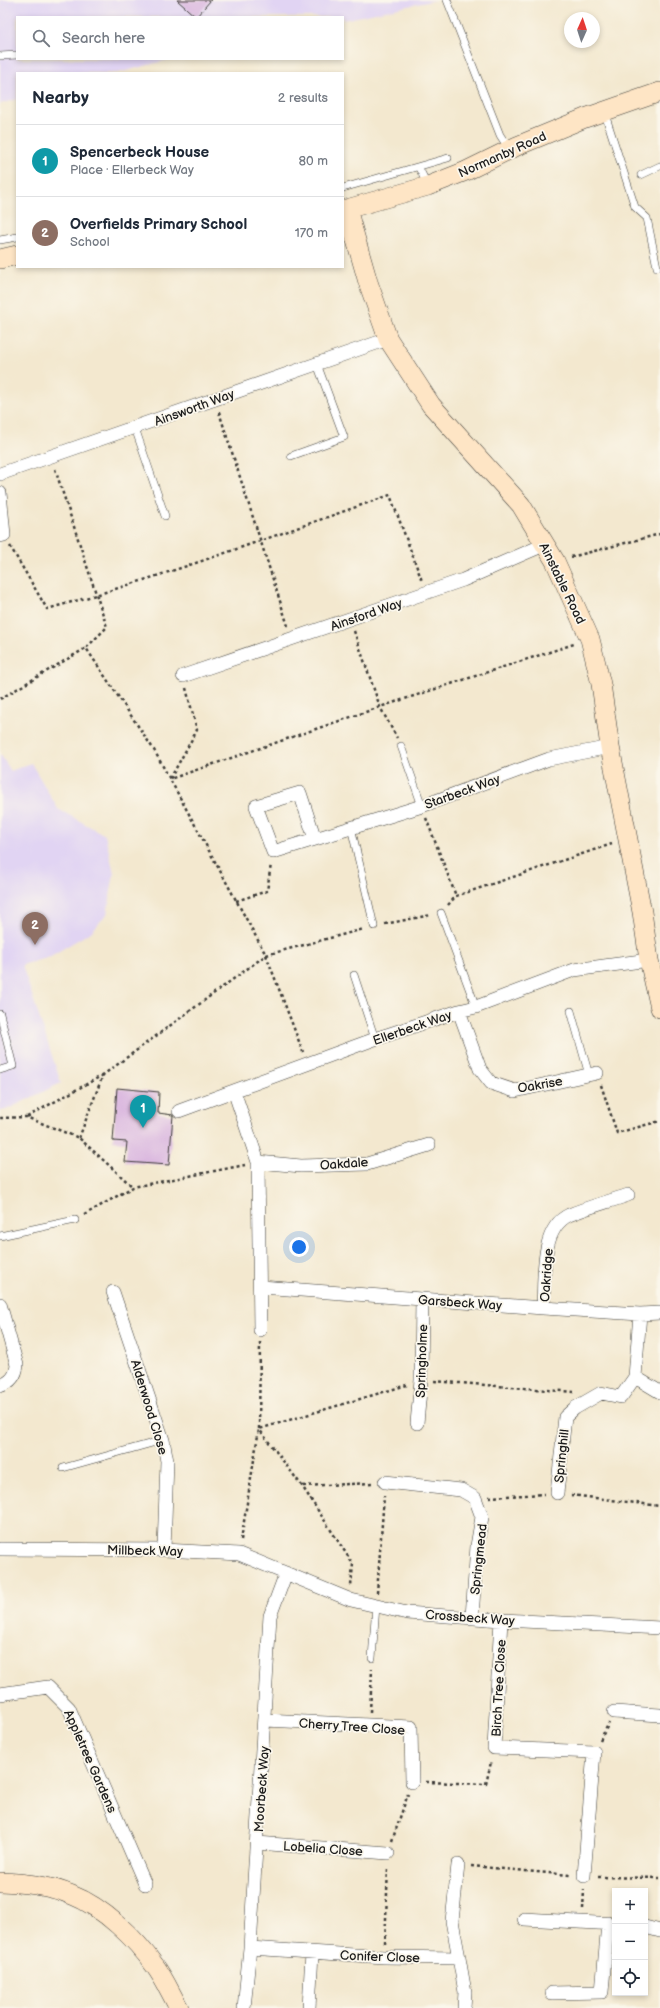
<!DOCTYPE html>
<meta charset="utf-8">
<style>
:root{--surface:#fff;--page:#f2f2f3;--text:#1f2937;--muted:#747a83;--line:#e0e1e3;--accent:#c8321e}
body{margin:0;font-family:"Balsamiq Sans",sans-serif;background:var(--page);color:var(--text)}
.controls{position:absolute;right:12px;bottom:12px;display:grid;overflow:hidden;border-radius:0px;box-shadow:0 2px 6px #0003}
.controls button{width:36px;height:36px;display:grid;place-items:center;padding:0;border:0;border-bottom:1px solid var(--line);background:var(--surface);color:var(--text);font:20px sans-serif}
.compass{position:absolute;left:564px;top:12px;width:36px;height:36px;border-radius:50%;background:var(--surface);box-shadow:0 2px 6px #0003;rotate:3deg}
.you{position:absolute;left:299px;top:1247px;width:14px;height:14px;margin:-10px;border:3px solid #fff;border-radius:50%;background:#1a73e8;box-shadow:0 0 0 6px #1a73e833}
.badge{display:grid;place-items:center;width:26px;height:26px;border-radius:50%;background:var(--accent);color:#fff;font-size:13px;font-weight:700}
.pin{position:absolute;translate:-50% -33px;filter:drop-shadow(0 1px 2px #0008)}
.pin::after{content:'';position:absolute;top:21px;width:14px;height:12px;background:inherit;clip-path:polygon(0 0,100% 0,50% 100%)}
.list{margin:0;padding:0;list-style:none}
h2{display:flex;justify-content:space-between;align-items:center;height:52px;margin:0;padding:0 16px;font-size:17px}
h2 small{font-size:13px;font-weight:400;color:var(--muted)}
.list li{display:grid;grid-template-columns:26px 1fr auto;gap:12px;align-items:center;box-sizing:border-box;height:72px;padding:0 16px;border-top:1px solid var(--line)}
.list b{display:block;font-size:15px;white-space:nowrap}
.list p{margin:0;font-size:13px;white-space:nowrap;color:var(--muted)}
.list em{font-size:13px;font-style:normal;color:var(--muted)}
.icon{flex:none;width:22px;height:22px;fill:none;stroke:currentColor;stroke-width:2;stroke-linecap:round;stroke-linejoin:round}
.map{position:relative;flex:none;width:660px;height:2008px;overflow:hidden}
.search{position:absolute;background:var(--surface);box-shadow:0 2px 6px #0003;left:16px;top:16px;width:328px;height:44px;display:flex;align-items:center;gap:10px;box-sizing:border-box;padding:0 14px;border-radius:0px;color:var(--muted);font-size:15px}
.panel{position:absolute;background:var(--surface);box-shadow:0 2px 6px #0003;left:16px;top:72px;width:328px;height:196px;border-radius:0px}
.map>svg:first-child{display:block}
.built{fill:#e1d4f3}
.building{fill:#d7b1de}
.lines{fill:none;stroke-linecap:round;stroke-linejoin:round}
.lane-casing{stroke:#3c3b37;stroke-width:8}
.street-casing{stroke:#3c3b37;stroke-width:14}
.secondary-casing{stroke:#3c3b37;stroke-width:20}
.path{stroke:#3c3b37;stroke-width:2.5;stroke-dasharray:3 3;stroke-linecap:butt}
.lane{stroke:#fff;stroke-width:7}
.street{stroke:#fff;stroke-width:13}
.secondary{stroke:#fee5c5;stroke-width:19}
.labels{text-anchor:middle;stroke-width:3.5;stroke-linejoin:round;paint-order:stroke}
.street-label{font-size:13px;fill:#1c1c1c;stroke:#fbf7ec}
</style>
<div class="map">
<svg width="660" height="2008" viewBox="0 0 660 2008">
<rect width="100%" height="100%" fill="#fbf7ec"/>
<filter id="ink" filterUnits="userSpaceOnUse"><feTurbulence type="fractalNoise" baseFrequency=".025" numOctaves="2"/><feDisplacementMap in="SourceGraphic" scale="8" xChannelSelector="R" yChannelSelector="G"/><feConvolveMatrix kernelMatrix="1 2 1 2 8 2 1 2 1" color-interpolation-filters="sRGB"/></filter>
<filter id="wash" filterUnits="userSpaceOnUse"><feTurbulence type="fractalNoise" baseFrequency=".012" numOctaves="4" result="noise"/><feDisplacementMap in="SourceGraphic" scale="16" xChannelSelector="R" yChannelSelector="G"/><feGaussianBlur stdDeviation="0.9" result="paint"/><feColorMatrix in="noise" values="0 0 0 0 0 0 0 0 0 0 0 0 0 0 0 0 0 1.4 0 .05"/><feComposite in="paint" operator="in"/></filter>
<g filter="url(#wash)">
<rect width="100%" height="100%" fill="#f3e8cf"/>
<path class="built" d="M0 0H436L343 20V17H17V59H171L118 73H17V99L0 104Z
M0 754 11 771 31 763 58 809 105 835 114 873 107 914 91 932 49 957 22 965 61 1083 6 1110 0 1111Z"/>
<g id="blocks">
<path class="building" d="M177 0H211L196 17Z
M117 1088 159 1092 158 1113 173 1115 169 1165 125 1162 127 1142 113 1141Z"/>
</g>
</g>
<g filter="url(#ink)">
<use href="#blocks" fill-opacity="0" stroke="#3c3b37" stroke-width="1"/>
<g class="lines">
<defs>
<path id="lane" d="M447 0 500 135 509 149
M0 56 17 55
M604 111 635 207 647 218 657 267
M419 168 428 186
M641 175 660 166
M343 188 448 158
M0 240 17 237
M135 428 165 516
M291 456 344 437 317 364
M401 746 422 806
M351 827 374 926
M441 913 476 1007
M354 975 375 1039
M571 1011 589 1075
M0 1014 13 1066 0 1070
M0 1236 75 1220
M63 1468 163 1440
M372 1658 376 1606"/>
<path id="street" d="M0 474 388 339
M0 493 4 535 0 536
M183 676 463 580 546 544
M315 839 300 793 256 806 273 852 422 806 549 759 610 747
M459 1011 480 1069 491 1083 515 1091 597 1073
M234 1091 258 1162 260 1330
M179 1111 375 1039 459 1011 476 1007 574 970 649 960
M258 1162 301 1166 367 1164 429 1145
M261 1287 543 1308 640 1314 660 1313
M113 1292 163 1440 167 1461 164 1550
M0 1304 17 1365C16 1376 11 1382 0 1386
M543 1308C545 1281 539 1229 569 1215 588 1207 608 1202 628 1195
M635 1377 640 1314
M417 1423 421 1380 422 1299
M385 1482 461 1490 475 1498 482 1517 477 1546 472 1617
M557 1493 565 1417 575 1408 601 1393 621 1397 635 1377 660 1392
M0 1549 164 1550 239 1554 351 1600 407 1613 501 1620 660 1628
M501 1620 494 1748 594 1752 584 1876
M0 1694 48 1687 69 1708 145 1884
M614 1712 660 1715
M265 1720 411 1727 412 1782
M257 1843 388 1853
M458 1865 452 1921 459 1958
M524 1919 615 1924
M645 1927 660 1931
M250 1948 384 1957 459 1958 465 1992 464 2008
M552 1993 602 1992 608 1923
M244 2008 250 1948 270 1616 286 1573
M309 2008 312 1953"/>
<path id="secondary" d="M347 209 368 282 388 339 431 405 521 505 555 561 590 639 601 684 610 747 642 912 649 960 660 1008
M343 210 428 186 466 171 517 146 585 118 660 92
M0 259 17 255
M0 1882C24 1883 49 1885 72 1895 103 1907 136 1939 155 1966 164 1978 171 1994 179 2008"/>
</defs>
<use href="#lane" class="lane-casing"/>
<use href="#street" class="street-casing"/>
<use href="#secondary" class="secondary-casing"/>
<path class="path" d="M219 412 288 626
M55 469 107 627 86 648
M10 546 47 609C163 577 276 535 390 495L422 581
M571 557 660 534
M354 631 380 707 397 738
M186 688 197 730 170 779 380 707 574 644
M0 699 86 648 154 750 266 955 303 1052
M426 818 456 896
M236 901 267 891 271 864
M448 905 456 896 612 844
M385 924 431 915
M601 1085 617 1133 660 1121
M27 1117 103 1075
M0 1118 26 1117 79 1138 133 1187
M79 1138 103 1075 266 955 364 929
M84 1215 133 1187 245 1165
M260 1342 259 1429 302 1486 353 1564 351 1586
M434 1381 574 1392
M303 1486 372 1483
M571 1495 660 1506
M489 1497 544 1494
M241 1540 259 1429 407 1385
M377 1593 384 1496
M370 1712 372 1669
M600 1740 609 1723
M426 1782 486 1784 491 1762
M392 1841 408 1794
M471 1866 570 1875
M598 1877 660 1878
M583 1909 584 1890
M385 1944 388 1867"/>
<use href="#lane" class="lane"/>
<use href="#street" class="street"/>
<use href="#secondary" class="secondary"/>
</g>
</g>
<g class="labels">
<g class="street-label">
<text transform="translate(502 154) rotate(-24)" y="5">Normanby Road</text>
<text transform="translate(194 407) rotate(-20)" y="5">Ainsworth Way</text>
<text transform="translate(563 583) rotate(64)" y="5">Ainstable Road</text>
<text transform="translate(366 614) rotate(-19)" y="5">Ainsford Way</text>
<text transform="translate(462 791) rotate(-20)" y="5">Starbeck Way</text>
<text transform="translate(412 1027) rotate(-19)" y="5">Ellerbeck Way</text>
<text transform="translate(540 1084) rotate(-10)" y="5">Oakrise</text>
<text transform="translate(344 1163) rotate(-4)" y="5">Oakdale</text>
<text transform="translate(546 1275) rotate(-86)" y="5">Oakridge</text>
<text transform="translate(460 1302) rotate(4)" y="5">Garsbeck Way</text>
<text transform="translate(421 1361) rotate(-88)" y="5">Springholme</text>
<text transform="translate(150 1407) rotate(73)" y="5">Alderwood Close</text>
<text transform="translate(561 1456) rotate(-84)" y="5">Springhill</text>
<text transform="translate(145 1550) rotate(1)" y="5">Millbeck Way</text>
<text transform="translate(478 1559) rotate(-84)" y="5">Springmead</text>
<text transform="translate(470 1617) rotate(4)" y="5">Crossbeck Way</text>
<text transform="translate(498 1688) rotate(-87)" y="5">Birch Tree Close</text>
<text transform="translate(352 1726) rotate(4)" y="5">Cherry Tree Close</text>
<text transform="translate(91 1761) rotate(66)" y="5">Appletree Gardens</text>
<text transform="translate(261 1789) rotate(-86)" y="5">Moorbeck Way</text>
<text transform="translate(323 1848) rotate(4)" y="5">Lobelia Close</text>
<text transform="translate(380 1956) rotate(2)" y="5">Conifer Close</text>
</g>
</g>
</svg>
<div class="controls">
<button>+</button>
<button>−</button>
<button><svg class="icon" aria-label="locate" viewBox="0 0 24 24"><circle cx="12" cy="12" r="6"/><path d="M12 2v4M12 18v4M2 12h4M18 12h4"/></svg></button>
</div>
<svg class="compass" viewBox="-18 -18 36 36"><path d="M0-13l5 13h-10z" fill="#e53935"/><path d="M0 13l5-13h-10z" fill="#747a83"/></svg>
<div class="you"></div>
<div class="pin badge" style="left:143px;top:1128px;background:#0f9aa8">1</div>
<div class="pin badge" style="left:35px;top:945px;background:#8d6e63">2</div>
<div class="search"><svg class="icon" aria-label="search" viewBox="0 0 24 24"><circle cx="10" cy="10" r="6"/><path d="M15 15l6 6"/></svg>Search here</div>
<section class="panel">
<h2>Nearby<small>2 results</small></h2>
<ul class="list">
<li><span class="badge" style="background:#0f9aa8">1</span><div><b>Spencerbeck House</b><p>Place · Ellerbeck Way</p></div><em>80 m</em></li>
<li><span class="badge" style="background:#8d6e63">2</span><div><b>Overfields Primary School</b><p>School</p></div><em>170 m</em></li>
</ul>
</section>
</div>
